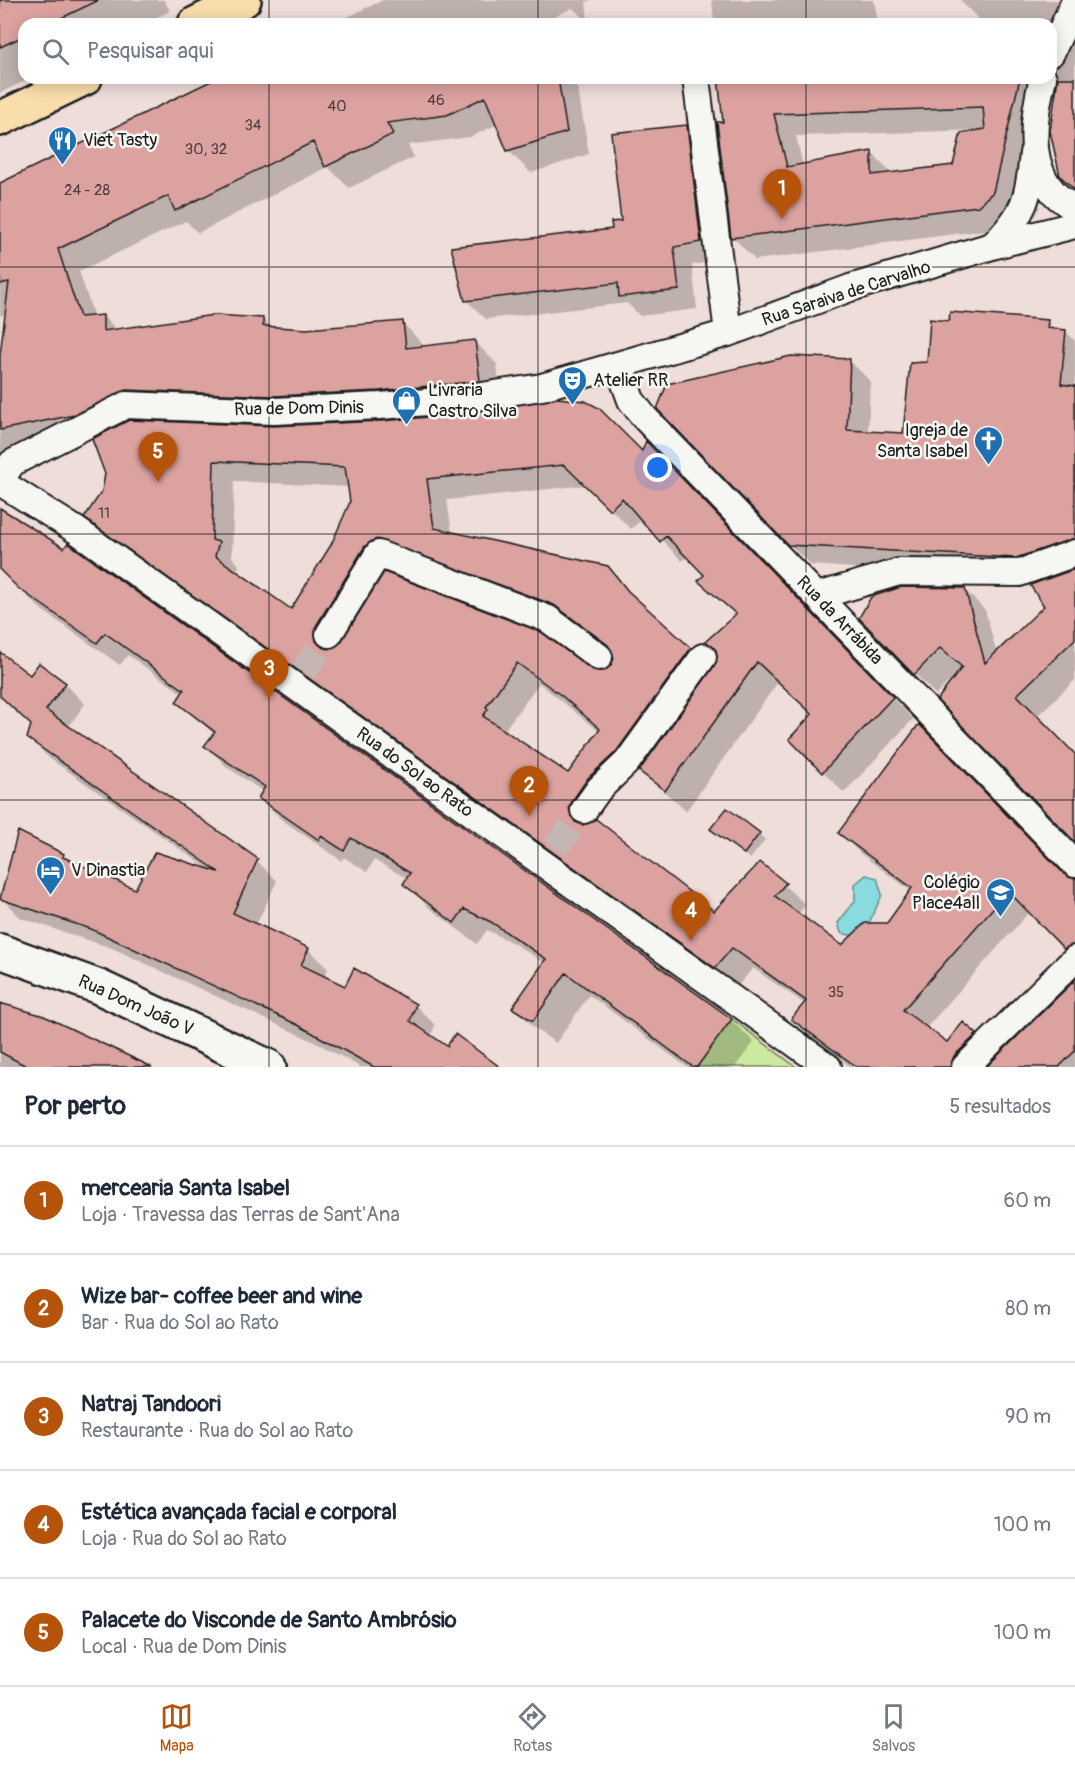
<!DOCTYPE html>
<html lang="pt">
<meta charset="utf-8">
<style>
:root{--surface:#fff;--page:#f2f2f3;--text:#1f2937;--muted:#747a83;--line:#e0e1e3;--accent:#b45309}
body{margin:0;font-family:Pangolin,sans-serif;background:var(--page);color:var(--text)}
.you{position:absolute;left:658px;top:468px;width:21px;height:21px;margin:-15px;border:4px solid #fff;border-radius:50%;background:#1a73e8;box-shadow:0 0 0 9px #1a73e833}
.badge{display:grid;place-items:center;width:39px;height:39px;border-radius:50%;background:var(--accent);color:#fff;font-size:20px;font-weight:700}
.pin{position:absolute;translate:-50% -50px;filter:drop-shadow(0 2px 3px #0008)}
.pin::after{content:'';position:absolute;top:32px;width:21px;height:18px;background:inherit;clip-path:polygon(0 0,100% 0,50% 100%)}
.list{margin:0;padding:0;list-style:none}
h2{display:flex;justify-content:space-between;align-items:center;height:78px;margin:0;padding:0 24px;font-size:26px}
h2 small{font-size:20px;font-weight:400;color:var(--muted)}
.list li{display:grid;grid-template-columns:39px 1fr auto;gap:18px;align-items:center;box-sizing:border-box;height:108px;padding:0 24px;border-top:2px solid var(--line)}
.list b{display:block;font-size:22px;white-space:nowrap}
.list p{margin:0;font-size:20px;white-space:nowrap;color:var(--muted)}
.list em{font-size:20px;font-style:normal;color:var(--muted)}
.icon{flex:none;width:33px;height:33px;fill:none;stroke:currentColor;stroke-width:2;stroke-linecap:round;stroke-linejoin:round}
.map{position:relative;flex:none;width:1075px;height:1067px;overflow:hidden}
.search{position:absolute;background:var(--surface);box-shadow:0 3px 15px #0003;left:18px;right:18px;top:18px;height:66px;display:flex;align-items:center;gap:15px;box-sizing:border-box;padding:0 21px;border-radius:18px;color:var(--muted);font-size:22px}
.sheet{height:618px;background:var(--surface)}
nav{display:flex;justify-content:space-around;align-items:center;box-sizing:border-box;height:84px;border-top:2px solid var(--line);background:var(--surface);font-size:16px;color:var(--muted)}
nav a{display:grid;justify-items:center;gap:3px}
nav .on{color:var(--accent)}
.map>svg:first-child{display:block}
.green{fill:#cbe9a0;stroke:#74825e;stroke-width:1.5}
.water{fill:#89dbe0;stroke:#5d8f92;stroke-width:1.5}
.shadow{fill:#0003;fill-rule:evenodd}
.building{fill:#dca2a0;stroke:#1c1c1c;stroke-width:1.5;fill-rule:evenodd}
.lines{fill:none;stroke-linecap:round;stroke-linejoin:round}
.street-tunnel{stroke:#c4b6b3;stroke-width:26;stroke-dasharray:26 13;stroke-linecap:butt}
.street-casing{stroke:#1c1c1c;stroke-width:30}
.secondary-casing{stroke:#1c1c1c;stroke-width:38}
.primary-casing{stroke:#1c1c1c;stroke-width:38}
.street{stroke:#f6f6f2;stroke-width:26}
.secondary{stroke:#f6f6f2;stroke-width:33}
.primary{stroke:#f9deab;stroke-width:33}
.grid{fill:none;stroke:#1c1c1c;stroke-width:1.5;stroke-opacity:0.55}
.labels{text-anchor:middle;stroke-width:5;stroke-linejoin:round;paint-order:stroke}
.number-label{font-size:15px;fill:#4c3e3d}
.poi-label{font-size:18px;fill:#1c1c1c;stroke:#f6f6f2;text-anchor:start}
.street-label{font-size:18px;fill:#1c1c1c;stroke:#f6f6f2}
</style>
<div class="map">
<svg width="1075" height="1067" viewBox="0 0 1075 1067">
<rect width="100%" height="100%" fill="#eeddd9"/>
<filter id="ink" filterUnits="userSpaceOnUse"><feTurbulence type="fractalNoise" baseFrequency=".0167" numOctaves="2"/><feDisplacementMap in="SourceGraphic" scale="12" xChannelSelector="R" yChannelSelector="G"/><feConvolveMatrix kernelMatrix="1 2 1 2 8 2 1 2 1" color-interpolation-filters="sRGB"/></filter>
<g filter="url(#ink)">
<path class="green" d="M732 1019 796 1067H695Z"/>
<path class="water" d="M866 875 877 878 882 895 869 923 861 926 854 936 841 933 838 923 855 901V884Z"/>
<path class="shadow" d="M0 0H164L170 11 143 24H24V78H31L0 93Z
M383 0H591L586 2 588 21 572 8 540 24H333Z
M712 0H874L878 24H714Z
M960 0H1075V187L1058 88 1048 78H1051V24H983Z
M221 78H576L589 154 531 173 508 150 498 124 470 137 408 145 414 157 349 188 328 167 198 233 186 221 79 271 94 317 103 316 117 330 263 319 272 328 306 330 403 323 425 347 475 342 497 364 501 403 143 413 126 422 643 454 667 463 913 719 844 793 791 739 814 715 778 682 686 811 639 769 609 799 595 819 714 913 760 864 806 905 798 914 843 947 888 925 911 891 861 854 840 833 1075 879V958L1030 911 926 1028 947 1044 963 1025 998 1057 1075 982V1067H851L814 1040 793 1019 805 1004 753 968 736 988 107 538 86 517 103 492 106 473 94 437 13 454 0 465V358L6 313 0 316V184ZM234 481 349 487 351 502 332 546 292 611 237 573 239 565 232 557ZM586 485 631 529 642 519 682 561 688 556 706 575 701 581 737 615 707 642 718 653 717 666 713 672 642 606 607 567 452 533 447 500ZM386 567 576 626 615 654V660L606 672 596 673 540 634 382 573ZM539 683 600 732 568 775 506 734 508 731 506 728Z
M726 78H1047L1015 215 1001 228 755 260 733 237 724 123ZM976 130 955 166 892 174 871 152 803 166 796 136Z
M686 127 706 146 720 260 692 265 697 309 640 316 627 303 486 319 466 300 613 230 623 222Z
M1047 321 1056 330 1065 331 1075 341V566L995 578 811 565 789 544 849 360 870 381 868 433 905 435 928 363 950 322Z
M0 509 731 1020 754 1042 735 1067H687L589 995 556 1043 537 1030 514 1008 544 963 515 944 487 930 477 944 427 906 405 883 408 879 374 860 367 872 344 857 342 861 282 820 260 798 264 792 228 768 206 746 215 735 178 702 183 694 128 655 120 665 42 610 0 571Z
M1075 570V680L1036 717 1075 756V840L958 675 956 674 936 695 860 618 964 589 985 610 997 654 1046 606Z
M39 666 65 684 85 704 68 727 257 861 277 881 256 925 308 949 328 969 324 978 346 988 415 1005 435 1025 431 1037 447 1048 497 1067H360L319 1044 112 948 21 918 1 898 63 856 68 861 136 891 210 870 49 758 29 737 32 725 30 677Z
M759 834 765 840 750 859 719 835Z
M0 1004 148 1067H0Z"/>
<path class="building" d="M0 0H99L49 24H24V36L0 47Z
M217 78H558L567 132 507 151 485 97 447 115 387 123 393 134 325 167 313 142 175 211 168 196 58 249 80 317 103 315V331L214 315 263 318V326L306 329 403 321 406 348 475 340 480 381 379 391 274 396 126 390 74 415 0 430V355L9 282 0 284V183Z
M718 78H1020L993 192 978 206 731 238 717 122H723ZM983 107 985 129 961 133 953 165 872 175V151L787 167 774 114Z
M1058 78H1075V190L1060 176 1050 131Z
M687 125 701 242 674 247 679 290 619 297 618 283 465 301 451 247 612 229 611 222 621 221 611 133Z
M950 312 1048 320 1047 328 1066 330 1061 384 1075 386V538L1016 558 788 545 657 409 667 384 791 356 850 359 847 430 903 433 910 363 927 362 930 319 949 321Z
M557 398 585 401 599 408 642 451 646 441 893 697 822 773 789 739 812 714 757 662 665 791 639 771 715 665 716 650 705 642 736 614 698 581 704 575 666 536 660 542 622 498 610 510 564 465 427 479 434 528 608 566 628 591 691 648 616 752 588 778 572 801 569 809 575 822 583 825 596 819 714 911 760 862 786 883 775 896 842 945 865 923H887L912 888 838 833 919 724 1064 874 1075 879V944L1064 949 1008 891 903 1010 947 1042 963 1022 977 1034 954 1056 950 1067H857L791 1019 806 1001 732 948 715 968 84 518 102 491 105 474 92 439 129 420 273 426 381 421 464 414ZM214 461 345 467 350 502 331 545 291 609 215 556 219 542 212 540ZM377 539 554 605 608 645 614 658 611 665 604 671 591 669 541 632 384 572 341 642 329 649 322 647 316 641V626L365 546ZM517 663 562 696 600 729 568 773 483 716 488 709 486 707Z
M0 508 64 548 68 543 732 1019 697 1067H693L566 973 533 1021 512 1008 546 959 491 922 464 909 454 923 403 884 410 873 351 838 344 851 321 836 319 840 258 798 265 787 204 746 215 732 176 702 184 690 105 633 97 643 18 588 0 570Z
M1075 569V639L1017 695 1075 754V842L937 700 962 667 940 648 914 675 859 618 871 597 901 587 965 588 985 663 1044 606 1030 585Z
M0 652 30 675 39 663 66 683 46 710 258 859 233 913 309 948 301 965 345 986 354 968 416 1004 410 1021 447 1046 455 1034 500 1067H374L298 1025 91 929 0 899 18 831 64 854 63 857 135 889 155 852 219 872 27 738 31 725 0 696Z
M727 808 760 833 744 854 710 829Z
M1075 980V1051L1059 1067H986Z
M0 1003 44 1016 152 1067H28L0 1052Z"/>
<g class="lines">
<path class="street-tunnel" d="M303 672 329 634
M555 848 584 810"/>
<defs>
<path id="street" d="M1051 53 1075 1
M696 78 728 333
M1043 78C1031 124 1024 183 1075 208
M993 245C1025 214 1029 197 1033 153
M619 367 631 400 644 417 1075 864
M0 481 12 463 126 405 274 411 380 406 462 399 542 387 728 333 850 288 992 246 1075 225
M0 482 76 530 828 1067
M818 596 899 572 1019 573 1075 553
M329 634 378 554 548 619 599 657
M584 810 599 789 627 762 703 657
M965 1067 1075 959"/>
<path id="secondary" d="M0 951 99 987 269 1067"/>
<path id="primary" d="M195 24 244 0
M0 119 85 78"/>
</defs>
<use href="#street" class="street-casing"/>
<use href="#secondary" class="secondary-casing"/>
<use href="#primary" class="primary-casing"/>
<use href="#street" class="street"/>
<use href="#secondary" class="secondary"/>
<use href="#primary" class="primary"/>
</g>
</g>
<path class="grid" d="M269 0V24M538 0V24M806 0V24M269 78V1067M538 78V1067M806 78V1067M0 267H1075M0 534H1075M0 800H1075"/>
<defs>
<symbol id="restaurant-pin" viewBox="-11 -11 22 30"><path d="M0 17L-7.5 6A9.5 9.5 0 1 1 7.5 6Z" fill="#1f6fb2" stroke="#f6f6f2"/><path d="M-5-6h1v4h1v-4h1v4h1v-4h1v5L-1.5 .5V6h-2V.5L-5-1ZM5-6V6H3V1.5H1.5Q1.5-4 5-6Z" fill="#fff"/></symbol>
<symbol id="theatre-pin" viewBox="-11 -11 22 30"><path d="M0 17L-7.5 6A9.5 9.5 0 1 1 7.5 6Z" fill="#1f6fb2" stroke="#f6f6f2"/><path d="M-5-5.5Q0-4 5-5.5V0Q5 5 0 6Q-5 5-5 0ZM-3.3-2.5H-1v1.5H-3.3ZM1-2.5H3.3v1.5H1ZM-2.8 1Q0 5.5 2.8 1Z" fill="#fff"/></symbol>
<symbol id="shop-pin" viewBox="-11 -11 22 30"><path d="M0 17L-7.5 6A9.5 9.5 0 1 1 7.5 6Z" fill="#1f6fb2" stroke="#f6f6f2"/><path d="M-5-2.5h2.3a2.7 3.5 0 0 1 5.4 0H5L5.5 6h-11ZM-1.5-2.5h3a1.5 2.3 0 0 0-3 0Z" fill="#fff"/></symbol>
<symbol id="church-pin" viewBox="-11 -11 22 30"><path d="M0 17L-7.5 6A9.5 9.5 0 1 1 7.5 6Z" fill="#1f6fb2" stroke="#f6f6f2"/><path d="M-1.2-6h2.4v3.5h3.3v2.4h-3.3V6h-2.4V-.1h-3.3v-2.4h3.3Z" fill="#fff"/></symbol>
<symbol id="hotel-pin" viewBox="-11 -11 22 30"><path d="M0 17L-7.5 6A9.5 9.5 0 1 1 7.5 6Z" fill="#1f6fb2" stroke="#f6f6f2"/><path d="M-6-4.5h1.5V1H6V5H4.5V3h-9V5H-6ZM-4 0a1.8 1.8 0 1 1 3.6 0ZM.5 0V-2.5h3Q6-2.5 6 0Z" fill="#fff"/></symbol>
<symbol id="school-pin" viewBox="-11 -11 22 30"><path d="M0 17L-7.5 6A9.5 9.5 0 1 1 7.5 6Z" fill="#1f6fb2" stroke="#f6f6f2"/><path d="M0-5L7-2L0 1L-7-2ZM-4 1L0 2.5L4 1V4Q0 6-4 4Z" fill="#fff"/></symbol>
</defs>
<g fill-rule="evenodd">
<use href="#restaurant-pin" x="46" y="124" width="33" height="45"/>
<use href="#theatre-pin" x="556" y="364" width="33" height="45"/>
<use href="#shop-pin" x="390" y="384" width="33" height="45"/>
<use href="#church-pin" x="972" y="424" width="33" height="45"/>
<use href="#hotel-pin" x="34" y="854" width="33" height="45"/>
<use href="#school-pin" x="984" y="876" width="33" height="45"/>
</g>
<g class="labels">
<g class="number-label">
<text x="436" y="105">46</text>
<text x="337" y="111">40</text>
<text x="253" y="130">34</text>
<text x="206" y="154">30, 32</text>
<text x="87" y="195">24 - 28</text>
<text x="104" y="518">11</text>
<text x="836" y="997">35</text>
</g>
<g class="poi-label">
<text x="83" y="146">Viet Tasty</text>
<text x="593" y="386">Atelier RR</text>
<text x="428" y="396">Livraria<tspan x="428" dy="21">Castro Silva</tspan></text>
<text x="968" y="436" text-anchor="end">Igreja de<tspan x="968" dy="21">Santa Isabel</tspan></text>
<text x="71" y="876">V Dinastia</text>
<text x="980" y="888" text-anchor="end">Colégio<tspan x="980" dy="21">Place4all</tspan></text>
</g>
<g class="street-label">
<text transform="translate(846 293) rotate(-18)" y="6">Rua Saraiva de Carvalho</text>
<text transform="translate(299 408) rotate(-1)" y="6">Rua de Dom Dinis</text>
<text transform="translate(840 620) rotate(46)" y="6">Rua da Arrábida</text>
<text transform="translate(415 772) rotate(36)" y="6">Rua do Sol ao Rato</text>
<text transform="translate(136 1005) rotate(24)" y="6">Rua Dom João V</text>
</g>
</g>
</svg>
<div class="you"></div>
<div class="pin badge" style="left:782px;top:219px">1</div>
<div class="pin badge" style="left:529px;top:816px">2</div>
<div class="pin badge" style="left:269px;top:699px">3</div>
<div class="pin badge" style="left:691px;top:941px">4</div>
<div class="pin badge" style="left:158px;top:482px">5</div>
<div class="search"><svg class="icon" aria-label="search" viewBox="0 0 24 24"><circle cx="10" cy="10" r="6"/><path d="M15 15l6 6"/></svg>Pesquisar aqui</div>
</div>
<section class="sheet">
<h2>Por perto<small>5 resultados</small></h2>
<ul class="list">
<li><span class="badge">1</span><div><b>mercearia Santa Isabel</b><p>Loja · Travessa das Terras de Sant'Ana</p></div><em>60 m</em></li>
<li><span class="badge">2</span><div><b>Wize bar- coffee beer and wine</b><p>Bar · Rua do Sol ao Rato</p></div><em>80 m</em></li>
<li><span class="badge">3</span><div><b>Natraj Tandoori</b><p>Restaurante · Rua do Sol ao Rato</p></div><em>90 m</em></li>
<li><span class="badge">4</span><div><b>Estética avançada facial e corporal</b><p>Loja · Rua do Sol ao Rato</p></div><em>100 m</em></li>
<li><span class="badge">5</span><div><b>Palacete do Visconde de Santo Ambrósio</b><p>Local · Rua de Dom Dinis</p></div><em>100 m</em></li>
</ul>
</section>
<nav>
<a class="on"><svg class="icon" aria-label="map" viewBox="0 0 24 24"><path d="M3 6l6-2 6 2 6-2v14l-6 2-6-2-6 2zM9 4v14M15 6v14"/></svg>Mapa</a>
<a><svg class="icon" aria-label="directions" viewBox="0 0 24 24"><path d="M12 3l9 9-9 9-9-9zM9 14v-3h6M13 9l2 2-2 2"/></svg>Rotas</a>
<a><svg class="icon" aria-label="saved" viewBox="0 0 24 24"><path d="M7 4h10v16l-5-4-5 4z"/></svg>Salvos</a>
</nav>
